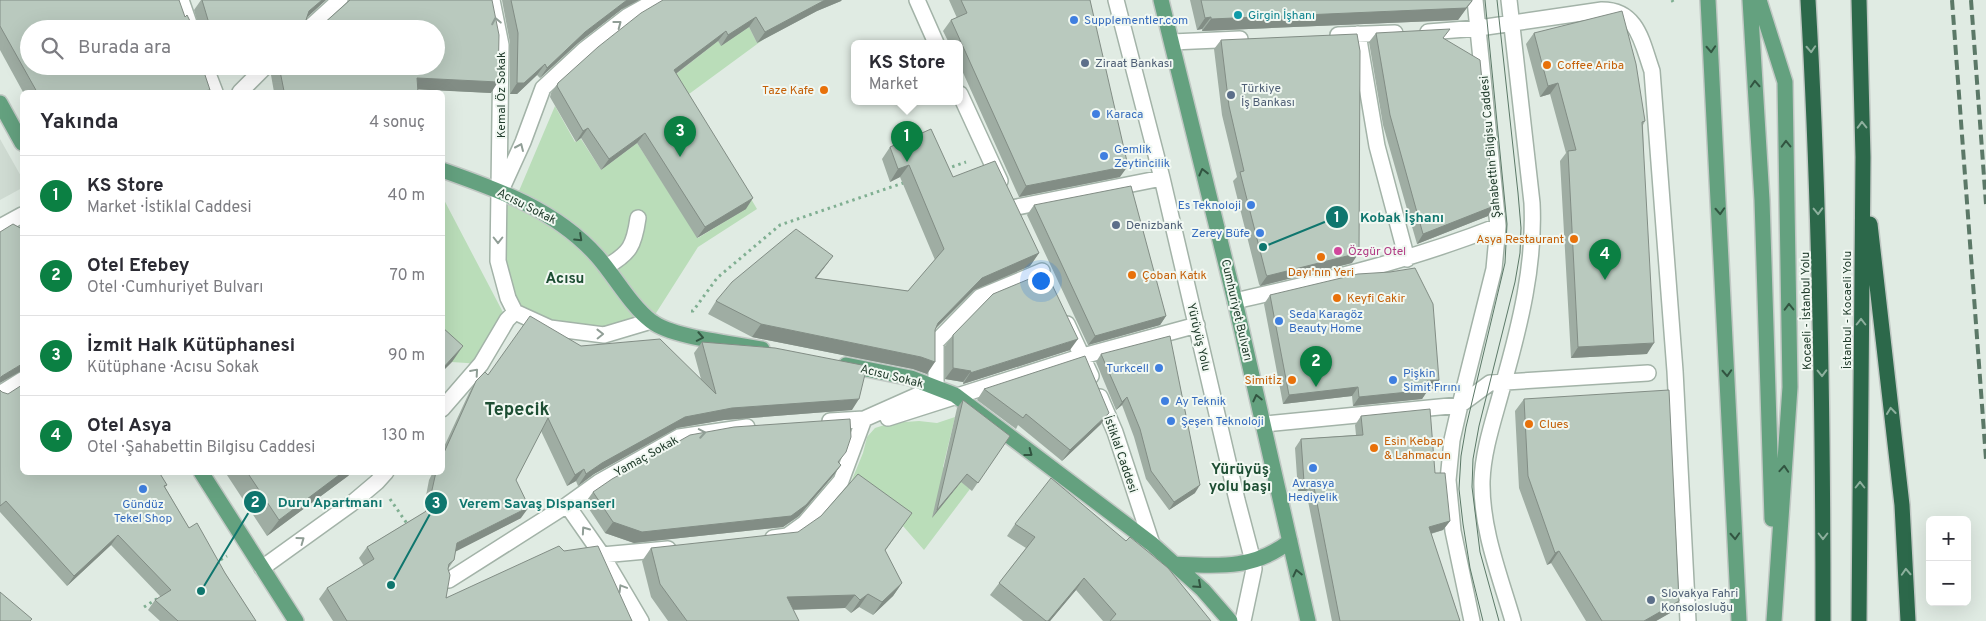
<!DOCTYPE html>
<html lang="tr">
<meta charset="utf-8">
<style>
:root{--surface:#fff;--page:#f7f7f7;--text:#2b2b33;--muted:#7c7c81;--line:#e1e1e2;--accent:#0b8043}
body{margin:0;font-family:Overpass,sans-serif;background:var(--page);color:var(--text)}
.controls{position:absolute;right:15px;bottom:15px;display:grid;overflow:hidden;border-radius:8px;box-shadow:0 5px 20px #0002}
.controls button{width:45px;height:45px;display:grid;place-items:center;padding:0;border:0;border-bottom:1px solid var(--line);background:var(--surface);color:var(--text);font:25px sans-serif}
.you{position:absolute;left:1040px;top:280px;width:18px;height:18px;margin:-12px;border:4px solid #fff;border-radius:50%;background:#1a73e8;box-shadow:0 0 0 8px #1a73e833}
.badge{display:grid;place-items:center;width:32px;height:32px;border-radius:50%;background:var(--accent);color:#fff;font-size:16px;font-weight:700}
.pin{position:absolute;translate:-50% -41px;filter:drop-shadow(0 1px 2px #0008)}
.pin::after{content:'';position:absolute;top:26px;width:18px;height:15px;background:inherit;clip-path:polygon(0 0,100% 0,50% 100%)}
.popup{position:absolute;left:851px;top:40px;width:112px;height:65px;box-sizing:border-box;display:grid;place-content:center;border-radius:8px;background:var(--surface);filter:drop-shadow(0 1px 4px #0005);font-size:16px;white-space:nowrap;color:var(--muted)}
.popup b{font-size:19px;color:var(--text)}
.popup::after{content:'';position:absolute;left:50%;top:100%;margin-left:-10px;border:10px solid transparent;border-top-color:var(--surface)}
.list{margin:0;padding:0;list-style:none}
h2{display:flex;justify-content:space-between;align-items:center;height:65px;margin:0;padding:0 20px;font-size:21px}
h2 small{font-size:16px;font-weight:400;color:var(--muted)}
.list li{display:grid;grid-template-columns:32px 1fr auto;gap:15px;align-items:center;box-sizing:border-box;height:80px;padding:0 20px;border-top:1px solid var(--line)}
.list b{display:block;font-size:19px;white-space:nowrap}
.list p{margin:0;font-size:16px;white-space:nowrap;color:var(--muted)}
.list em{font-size:16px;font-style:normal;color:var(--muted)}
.icon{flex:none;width:28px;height:28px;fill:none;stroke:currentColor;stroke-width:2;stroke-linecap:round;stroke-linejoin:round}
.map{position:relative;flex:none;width:1986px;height:621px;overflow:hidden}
.search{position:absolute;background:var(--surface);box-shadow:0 5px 20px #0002;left:20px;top:20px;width:425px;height:55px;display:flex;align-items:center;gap:12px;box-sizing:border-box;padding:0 18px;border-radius:28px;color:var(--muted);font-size:19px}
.panel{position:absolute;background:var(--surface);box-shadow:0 5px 20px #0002;left:20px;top:90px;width:425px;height:385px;border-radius:8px}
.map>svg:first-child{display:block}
.built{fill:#cfdbd2}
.green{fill:#baddb9}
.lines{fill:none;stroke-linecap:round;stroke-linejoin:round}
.lane-casing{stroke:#a3b3a8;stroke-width:18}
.street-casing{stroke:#a3b3a8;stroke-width:18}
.primary-casing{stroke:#c1c8c4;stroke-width:18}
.highway-casing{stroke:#c1c8c4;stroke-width:18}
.path{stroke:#80af92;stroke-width:3;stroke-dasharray:2.5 4;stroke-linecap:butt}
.lane{stroke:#fff;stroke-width:15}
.street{stroke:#fff;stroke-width:15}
.primary{stroke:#64a17f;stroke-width:15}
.highway{stroke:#2c684a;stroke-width:15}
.tram{stroke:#5b7867;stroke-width:1}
.rail{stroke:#5b7867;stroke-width:4;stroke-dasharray:10 5;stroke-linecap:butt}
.wall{fill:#9fada3}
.shaded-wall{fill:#828d85}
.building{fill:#b9c9be;stroke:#828d85}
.oneway{stroke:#909e96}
.oneway2{stroke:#325541}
.oneway3{stroke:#8eb09e}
.culture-dot{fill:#0f9aa8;stroke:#f1f8f2;stroke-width:2}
.shop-dot{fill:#3f7fe0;stroke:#f1f8f2;stroke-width:2}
.service-dot{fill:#5c6f8a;stroke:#f1f8f2;stroke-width:2}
.food-dot{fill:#e8710a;stroke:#f1f8f2;stroke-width:2}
.hotel-dot{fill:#d1479c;stroke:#f1f8f2;stroke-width:2}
.labels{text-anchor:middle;stroke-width:4;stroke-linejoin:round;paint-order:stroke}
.culture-label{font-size:12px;fill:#0d838f;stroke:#f1f8f2;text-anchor:start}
.shop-label{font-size:12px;fill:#366cbe;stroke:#f1f8f2;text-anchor:start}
.service-label{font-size:12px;fill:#4e5e75;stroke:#f1f8f2;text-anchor:start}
.food-label{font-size:12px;fill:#c56008;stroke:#f1f8f2;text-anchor:start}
.street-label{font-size:12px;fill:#213c2c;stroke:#f1f8f2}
.hotel-label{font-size:12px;fill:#b23c85;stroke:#f1f8f2;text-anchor:start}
.quarter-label{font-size:15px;font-weight:bold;fill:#1d4e33;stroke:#f1f8f2}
.district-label{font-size:18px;font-weight:bold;fill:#1d4e33;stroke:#f1f8f2}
.leader{fill:none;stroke:#0f766e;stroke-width:2}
.callout-dot{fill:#0f766e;stroke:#f1f8f2;stroke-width:2}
.mark-label{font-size:15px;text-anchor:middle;font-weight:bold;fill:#fff}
.callout-label{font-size:14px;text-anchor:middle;font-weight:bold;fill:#0f766e;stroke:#f1f8f2;stroke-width:4;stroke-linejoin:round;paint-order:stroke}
</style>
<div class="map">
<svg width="1986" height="621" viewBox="0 0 1986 621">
<rect width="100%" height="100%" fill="#e0ebe3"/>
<path class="built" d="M0 139 22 178V188L0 200Z"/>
<path class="green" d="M749 27 757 43 764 39 689 94 757 209 698 247 651 321 604 335 550 328 508 298 500 192 516 198 555 106 575 142 581 139 601 170 637 143 698 238 745 209 661 86 718 41 721 45Z
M442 196 507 320 481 364 452 362 443 353Z
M955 417 943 467 970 489 924 550 903 526 849 487 863 453 867 437 875 428 891 423 919 421 937 423Z"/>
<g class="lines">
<defs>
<path id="lane" d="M606 267C630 253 634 246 638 218
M0 394 22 380"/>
<path id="street" d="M181 0 191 29
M492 0 501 45 498 261 508 298 515 312
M917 0 936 43
M1116 0 1162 178 1237 500 1253 561 1254 569 1243 621
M1509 0 1532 203C1535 265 1520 325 1503 385 1495 416 1483 449 1482 481 1481 529 1500 576 1513 621
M308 29 340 0
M1428 32 1479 28 1602 10C1638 10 1642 43 1652 71L1675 371 1688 621
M1358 34 1377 146 1407 259
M1338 35 1395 33
M1172 42 1240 39
M205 66 215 92
M240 92 266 66
M960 94 1000 181
M503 186 523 142 543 88 584 50 628 16 657 0
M1012 208 1162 178
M0 227 22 215
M1235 301C1324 281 1412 260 1498 226
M1067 324 1091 376
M1100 397 1115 432 1152 544
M442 409 481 364 507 320 515 312 550 328 604 335 651 321
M888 418 1083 356 1197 325
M830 421 864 419 936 387V342L980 297 1042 271
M1264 424 1460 405 1490 383 1648 373
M567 505 602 555 641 621
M773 538 787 536 805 523 841 481 864 419
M602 555 668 549
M262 568 351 504 377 482 386 472
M449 580 567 505 599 482 679 437 747 427
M1472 621 1453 531 1448 480 1452 440 1460 405 1494 269 1498 226 1475 0"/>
<path id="primary" d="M1161 0 1235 301 1308 621
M1708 0 1739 621
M1750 0 1762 200 1772 519
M1759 0 1785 82 1790 387 1774 621
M0 103 22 143
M442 170C499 190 556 210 597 256 614 275 631 306 651 321 673 338 733 343 762 349
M846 365 911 378 955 395 1152 544 1203 590 1230 621
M201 472 296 621
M1174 564C1217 566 1254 570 1290 541"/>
<path id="highway" d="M1808 0C1820 207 1823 414 1823 621
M1859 0 1863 157 1859 621
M1870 224 1902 505 1908 621"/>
</defs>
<use href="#lane" class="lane-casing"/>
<use href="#street" class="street-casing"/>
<use href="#primary" class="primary-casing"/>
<use href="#highway" class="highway-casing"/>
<path class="path" d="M1672 0 1673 2
M946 169 966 162
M691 311H693L717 278 780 225 906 182
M390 499 408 525
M215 563 227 556
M144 607 163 595"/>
<use href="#lane" class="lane"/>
<use href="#street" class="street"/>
<use href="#primary" class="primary"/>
<use href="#highway" class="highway"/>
<path class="tram" d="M1497 0 1518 193 1521 228 1520 253 1515 282 1479 426 1473 459 1472 487 1480 552 1499 621
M1483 621 1470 568 1463 524 1459 489 1461 456 1466 427 1505 263 1507 224 1485 0"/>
<path class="rail" d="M1952 0 1986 459
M1971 0 1986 204"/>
</g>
<path class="wall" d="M0 0 185 17 192 25 197 28 199 27 194 10 201 0H326L307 17 306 20 312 27 322 25 348 1 349 0H492L491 93 418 89V92H274L271 75 275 69V66H436V29H29L203 69 209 92H23L0 50Z
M502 0H639L622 9 578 43 540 78 537 75 517 94H510V43Z
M663 0 841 1 817 11 757 43 749 27 721 46 718 41 676 74 746 209 697 238 637 143 601 170 581 138 576 142 550 97 551 93 558 83Z
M949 0H1090L1120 177 1019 197 960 66V43H949L943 31 951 20 957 18Z
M1188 0H1472L1458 20 1202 31V29L1197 30 1190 0Z
M1376 33 1443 38 1488 216 1417 244 1383 125 1369 42Z
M1534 33 1645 121 1643 125 1647 354 1571 358 1560 161 1566 153 1550 94 1540 97 1526 44Z
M1221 40 1352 263 1260 286 1259 284 1233 181 1237 177 1222 115 1214 49Z
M215 66H253L251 68 218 73Z
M890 147 953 177 1039 253 1030 266 974 290 935 329 927 374 913 369 752 337 708 314 716 301 833 256 816 278 908 291 935 260 900 177 890 182 882 159Z
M1034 205 1166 316 1160 325 1088 345 1027 215Z
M1270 295 1439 380 1433 389H1428V390L1422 399 1353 406 1352 396 1283 404 1264 304Z
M953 335 1070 350 963 384V382L945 379V346Z
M702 342 852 410 724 420 677 428 594 474 578 486 576 481 567 486 541 431 516 480 521 518 455 551 454 560 448 569 446 598 632 621H333L319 599 327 588 364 566 359 558 367 547 425 512V501L429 480 433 472H442V451L469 393 476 381 488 375 581 346 701 379 694 353Z
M1101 354 1195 493 1169 510 1146 479 1134 437 1122 405 1116 410 1096 362Z
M984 389 1101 424 1062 461 1018 425 1016 429 977 400Z
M0 390 2 392 167 485 165 487 189 528 225 573 256 621H160L148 610 155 600 161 597 111 545 67 586 0 512Z
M1524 399 1670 613 1656 621H1586L1551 563 1547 565 1519 488 1515 411Z
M963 400 1010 436 972 491 961 482 932 518 957 408Z
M1361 416 1435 473 1450 521 1443 530 1431 534 1460 621H1332L1306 491H1298L1295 448 1301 439 1356 435 1355 425Z
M838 462 841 465 833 476 799 516 783 527 634 543 605 533 585 503 593 492Z
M225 472H352L348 476 267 536Z
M1015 524 1211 621H1103L1076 590 1050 621H1023L990 595 1026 548 1007 536Z
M903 526 885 551 902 583 893 596 873 615 859 607 851 613 845 608 793 610 799 621H668L651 597 642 561 651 548Z"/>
<path class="shaded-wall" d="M322 0H326L302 22 309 11Z
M627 0H639L622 9 578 43 540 78 547 68 585 32Z
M825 0H842L841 1 817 11 757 43 765 32Z
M1472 1 1458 20 1202 31 1211 19Z
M756 17 749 27 721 46 728 35Z
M1211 17 1202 29 1197 30 1205 18Z
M726 31 718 41 666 81 674 70Z
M545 64 537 75 517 94H510L517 83Z
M222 66H253L251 68 218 73Z
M417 78 498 82 491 93 409 89Z
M1558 83 1550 94 1540 97 1548 86Z
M210 90 209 92H198Z
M588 128 581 138 576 142 583 131Z
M645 133 637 143 601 170 609 159Z
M909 165 900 177 890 182 898 169Z
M1128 166 1120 177 1019 197 1026 186Z
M753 198 746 209 697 238 705 227Z
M1494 206 1488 216 1417 244 1423 234Z
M1039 253 1030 266 974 290 929 335 938 323 982 278Z
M1359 253 1352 263 1260 286 1267 276Z
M833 256 824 268 806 291 815 278Z
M1166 316 1160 325 1088 345 1095 336Z
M761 324 921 357 935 362 927 374 913 369 752 337Z
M1078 339 1070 350 963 384 970 373Z
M1654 343 1647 354 1571 358 1578 347Z
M463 346 452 362 442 372V369Z
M22 364V371H21L0 383V378L2 376Z
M953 368 971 371 963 382 945 379Z
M1439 380 1433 389 1421 390 1427 381Z
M1358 387 1352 396 1283 404 1289 395Z
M1428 390 1422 399 1353 406 1359 397Z
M1127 397 1122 405 1116 410 1122 402Z
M859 399 852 410 724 420 677 428 594 474 578 486 586 474 602 463 685 417 732 408Z
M1109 413 1101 424 1062 461 1070 450Z
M841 465 833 476 799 516 783 527 634 543 605 533 613 522Z
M584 469 576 481 567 486 575 475Z
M343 472H352L348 476 267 536 279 520Z
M967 474 961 482 932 518 937 510Z
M1304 482H1313L1306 491H1298Z
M1200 485 1195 493 1169 510 1174 502Z
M529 507 521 518 449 555 457 543Z
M1450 521 1443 530 1422 536 1429 527Z
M118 535 111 545 67 586 74 576Z
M1559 551 1551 563 1547 565 1555 553Z
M1084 578 1076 590 1050 621H1048Z
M902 583 893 596 873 615 882 602Z
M868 594 859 607 851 613 860 600Z
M855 595 845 608 778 610 787 597Z
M1679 601 1670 613 1656 621H1644Z"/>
<path class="building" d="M0 0H179L185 17 187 15 192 25 197 28 205 25 208 20 202 0H322L309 11 306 20 312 27 322 25 350 0H492L499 35 498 82 417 78 418 92H288V91H284L279 66H436V29H29V66H202L210 90 198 92H37L0 26Z
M511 0H627L585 32 547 68 545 64 524 83H517L518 33Z
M663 0H825L765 32 756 17 728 35 726 31 674 70 753 198 705 227 645 133 609 159 588 128 583 131 557 86 558 83 598 47 641 13Z
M961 0H1090L1128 166 1026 186 951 20 967 13Z
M1201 0H1472V1L1466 8 1211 19V17L1205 18Z
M1622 11 1636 64 1645 121 1642 122 1654 343 1578 347 1568 151 1576 150 1558 83 1548 86 1534 33Z
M1450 29 1443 38 1480 60 1494 206 1423 234 1390 115 1376 33Z
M1357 34 1360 51 1359 253 1267 276 1266 274 1240 172 1244 171 1229 106 1221 40Z
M931 129 953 177 995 161 1039 253 982 278 938 323 935 330V362L921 357 761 324 716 301 732 282 796 229 833 256 815 278 908 291 944 249 909 165 898 169 890 147Z
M1131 186 1166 316 1095 336 1034 205Z
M13 224 22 229V364L2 376 0 378V232Z
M1415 268 1433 304 1439 380 1427 381 1428 390 1359 397 1358 387 1289 395 1270 295 1358 274 1390 272Z
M1046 272 1078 339 970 373 971 371 953 368V335L993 294Z
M530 316 581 346 660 339 716 394 702 342 775 348 867 366 859 399 732 408 685 417 602 463 586 474 584 469 575 475 548 418 516 480 529 507 457 543 454 560 449 564 448 569 450 575 446 598 559 546 564 551 598 546 632 621H347L327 588 374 559 367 547 433 507 432 490 436 472H442V457L476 381 485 372 488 375Z
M442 327 463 346 442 369Z
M1170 336 1200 485 1174 502 1151 471 1140 429 1127 397 1122 402 1101 354Z
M1085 356 1109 413 1070 450 1026 414 1023 418 984 389Z
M22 385V472H159L167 485 164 486 189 528 197 523 225 573 256 621H178L155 600 171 590 118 535 74 576 6 501 0 506V390L2 392 8 394Z
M1669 390 1679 601 1644 621H1602L1559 551 1555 553 1528 476 1524 399Z
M963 400 1010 436 978 483 967 474 937 510Z
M1430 409 1435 473H1445L1450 521 1429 527 1460 621H1340L1313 482H1304L1301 439 1363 435 1361 416Z
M850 419 851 437 846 452 838 462 841 465 806 505 791 516 642 532 613 522 593 492 612 479 690 435 734 427Z
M247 472H343L279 520Z
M858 474 912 513 885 550 902 583 882 602 868 594 860 600 855 595 787 597 799 621H687L660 584 651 548 798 532 821 516Z
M1051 478 1126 541 1130 537 1168 568 1211 621H1110L1116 614 1084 578 1048 621H1046L999 583 1035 537 1015 524Z
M0 592 32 619 30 621H0Z"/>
<defs><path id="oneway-chevron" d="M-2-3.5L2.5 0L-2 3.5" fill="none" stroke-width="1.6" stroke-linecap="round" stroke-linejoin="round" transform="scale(1.25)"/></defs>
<g class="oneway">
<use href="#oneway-chevron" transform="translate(496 21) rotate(-101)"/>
<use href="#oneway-chevron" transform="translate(618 24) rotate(-37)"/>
<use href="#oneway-chevron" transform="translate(520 147) rotate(-66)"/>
<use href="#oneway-chevron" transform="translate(498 240) rotate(90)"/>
<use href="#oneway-chevron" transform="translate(600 334) rotate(-1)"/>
<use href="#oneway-chevron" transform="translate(475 372) rotate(-49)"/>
<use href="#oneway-chevron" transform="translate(702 433) rotate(-10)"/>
<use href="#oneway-chevron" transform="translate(585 530) rotate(-125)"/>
<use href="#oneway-chevron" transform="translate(301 540) rotate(-36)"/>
<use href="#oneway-chevron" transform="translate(622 588) rotate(-121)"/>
</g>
<g class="oneway2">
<use href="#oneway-chevron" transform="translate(1711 49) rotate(87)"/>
<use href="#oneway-chevron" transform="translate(1755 84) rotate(-93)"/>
<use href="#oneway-chevron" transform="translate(1786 144) rotate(-91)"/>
<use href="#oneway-chevron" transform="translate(1203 172) rotate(-104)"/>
<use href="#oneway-chevron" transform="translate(1720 211) rotate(87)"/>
<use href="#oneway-chevron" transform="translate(579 238) rotate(43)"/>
<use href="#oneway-chevron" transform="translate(1789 307) rotate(-91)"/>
<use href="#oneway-chevron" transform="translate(700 337) rotate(11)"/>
<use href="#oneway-chevron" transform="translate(1727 373) rotate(87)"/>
<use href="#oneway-chevron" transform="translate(1257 398) rotate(-103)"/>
<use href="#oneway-chevron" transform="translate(1029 453) rotate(37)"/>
<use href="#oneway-chevron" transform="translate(1784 469) rotate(-86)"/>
<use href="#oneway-chevron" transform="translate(1735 536) rotate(87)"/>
<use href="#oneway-chevron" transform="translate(1297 573) rotate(-103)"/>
<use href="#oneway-chevron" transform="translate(1198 585) rotate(42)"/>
</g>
<g class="oneway3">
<use href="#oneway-chevron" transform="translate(1811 49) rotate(87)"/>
<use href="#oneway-chevron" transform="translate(1862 125) rotate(-91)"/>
<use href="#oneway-chevron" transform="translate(1818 211) rotate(88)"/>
<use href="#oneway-chevron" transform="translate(1861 322) rotate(-90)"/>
<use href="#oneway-chevron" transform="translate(1822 373) rotate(89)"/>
<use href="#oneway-chevron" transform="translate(1891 411) rotate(-96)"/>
<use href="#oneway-chevron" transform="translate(1860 485) rotate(-90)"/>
<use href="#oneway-chevron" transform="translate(1823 536) rotate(90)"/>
<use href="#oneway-chevron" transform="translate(1906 572) rotate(-93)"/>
</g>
<circle class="culture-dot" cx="1238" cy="15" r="5"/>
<g class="shop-dot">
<circle cx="1074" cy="20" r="5"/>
<circle cx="1096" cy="114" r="5"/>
<circle cx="1104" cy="156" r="5"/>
<circle cx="1251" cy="205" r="5"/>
<circle cx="1260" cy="233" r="5"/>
<circle cx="1279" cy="321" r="5"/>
<circle cx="1159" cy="368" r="5"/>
<circle cx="1393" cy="380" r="5"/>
<circle cx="1165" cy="401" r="5"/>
<circle cx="1171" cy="421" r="5"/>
<circle cx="1313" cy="468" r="5"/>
<circle cx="143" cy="489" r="5"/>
</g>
<g class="service-dot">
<circle cx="1085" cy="63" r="5"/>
<circle cx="1231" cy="95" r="5"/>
<circle cx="1116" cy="225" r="5"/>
<circle cx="1651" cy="600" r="5"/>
</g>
<g class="food-dot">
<circle cx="1547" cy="65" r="5"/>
<circle cx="824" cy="90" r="5"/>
<circle cx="1574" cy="239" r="5"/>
<circle cx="1321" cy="257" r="5"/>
<circle cx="1132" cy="275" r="5"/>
<circle cx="1337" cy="298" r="5"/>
<circle cx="1292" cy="380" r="5"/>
<circle cx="1529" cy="424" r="5"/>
<circle cx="1374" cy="448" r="5"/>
</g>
<circle class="hotel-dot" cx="1338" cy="251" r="5"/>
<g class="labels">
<g class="culture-label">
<text x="1248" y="19">Girgin İşhanı</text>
</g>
<g class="shop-label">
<text x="1084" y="24">Supplementler.com</text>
<text x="1106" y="118">Karaca</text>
<text x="1114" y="153">Gemlik<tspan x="1114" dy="14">Zeytincilik</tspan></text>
<text x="1241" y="209" text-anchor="end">Es Teknoloji</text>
<text x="1250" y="237" text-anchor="end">Zerey Büfe</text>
<text x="1289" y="318">Seda Karagöz<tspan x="1289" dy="14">Beauty Home</tspan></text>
<text x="1149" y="372" text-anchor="end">Turkcell</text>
<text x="1403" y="377">Pişkin<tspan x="1403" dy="14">Simit Fırını</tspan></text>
<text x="1175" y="405">Ay Teknik</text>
<text x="1181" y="425">Şeşen Teknoloji</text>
<text x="1313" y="487" text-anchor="middle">Avrasya<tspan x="1313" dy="14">Hediyelik</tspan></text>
<text x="143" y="508" text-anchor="middle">Gündüz<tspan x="143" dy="14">Tekel Shop</tspan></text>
</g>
<g class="service-label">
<text x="1095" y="67">Ziraat Bankası</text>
<text x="1241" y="92">Türkiye<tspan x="1241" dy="14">İş Bankası</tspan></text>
<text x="1126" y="229">Denizbank</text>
<text x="1661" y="597">Slovakya Fahri<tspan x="1661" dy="14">Konsolosluğu</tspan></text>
</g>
<g class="food-label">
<text x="1557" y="69">Coffee Ariba</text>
<text x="814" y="94" text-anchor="end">Taze Kafe</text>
<text x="1564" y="243" text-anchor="end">Asya Restaurant</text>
<text x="1321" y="276" text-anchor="middle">Dayı'nın Yeri</text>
<text x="1142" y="279">Çoban Katık</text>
<text x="1347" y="302">Keyfi Cakir</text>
<text x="1282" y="384" text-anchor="end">Simitİz</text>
<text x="1539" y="428">Clues</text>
<text x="1384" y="445">Esin Kebap<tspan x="1384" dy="14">&amp; Lahmacun</tspan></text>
</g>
<g class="street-label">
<text transform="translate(501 95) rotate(-90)" y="4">Kemal Öz Sokak</text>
<text transform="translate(1490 147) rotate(-95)" y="4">Şahabettin Bilgisu Caddesi</text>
<text transform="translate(527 206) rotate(27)" y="4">Acısu Sokak</text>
<text transform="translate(1237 310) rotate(77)" y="4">Cumhuriyet Bulvarı</text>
<text transform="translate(1847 310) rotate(-90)" y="4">İstanbul - Kocaeli Yolu</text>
<text transform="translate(1806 311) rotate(-91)" y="4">Kocaeli - İstanbul Yolu</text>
<text transform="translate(1199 337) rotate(77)" y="4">Yürüyüş Yolu</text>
<text transform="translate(892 376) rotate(14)" y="4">Acısu Sokak</text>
<text transform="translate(1121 454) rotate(71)" y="4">İstiklal Caddesi</text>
<text transform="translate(646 456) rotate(-29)" y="4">Yamaç Sokak</text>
</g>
<g class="hotel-label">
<text x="1348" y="255">Özgür Otel</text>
</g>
<g class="quarter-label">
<text x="565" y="283">Acısu</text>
<text x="1240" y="474">Yürüyüş<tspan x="1240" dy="17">yolu başı</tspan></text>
</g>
<g class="district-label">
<text x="517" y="415">Tepecik</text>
</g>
</g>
<path class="leader" d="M1263 247L1337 217M201 591L255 502M391 585L436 503"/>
<g class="callout-dot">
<circle cx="1263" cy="247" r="5"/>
<circle cx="201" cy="591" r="5"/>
<circle cx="391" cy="585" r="5"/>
<circle cx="1337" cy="217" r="12"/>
<circle cx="255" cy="502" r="12"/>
<circle cx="436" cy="503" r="12"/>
</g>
<g class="mark-label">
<text x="1337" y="222">1</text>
<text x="255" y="507">2</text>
<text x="436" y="508">3</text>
</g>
<g class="callout-label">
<text x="1402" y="222">Kobak İşhanı</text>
<text x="330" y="507">Duru Apartmanı</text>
<text x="537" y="508">Verem Savaş Dispanseri</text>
</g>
</svg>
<div class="controls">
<button>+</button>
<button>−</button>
</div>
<div class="you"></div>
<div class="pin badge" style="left:907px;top:162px">1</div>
<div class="popup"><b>KS Store</b>Market</div>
<div class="pin badge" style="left:1316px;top:387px">2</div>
<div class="pin badge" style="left:680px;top:157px">3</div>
<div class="pin badge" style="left:1605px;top:280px">4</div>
<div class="search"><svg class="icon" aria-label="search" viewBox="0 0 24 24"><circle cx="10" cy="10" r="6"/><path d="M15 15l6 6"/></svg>Burada ara</div>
<section class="panel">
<h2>Yakında<small>4 sonuç</small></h2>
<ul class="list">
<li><span class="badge">1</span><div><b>KS Store</b><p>Market · İstiklal Caddesi</p></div><em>40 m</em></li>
<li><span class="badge">2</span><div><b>Otel Efebey</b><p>Otel · Cumhuriyet Bulvarı</p></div><em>70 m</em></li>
<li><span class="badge">3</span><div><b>İzmit Halk Kütüphanesi</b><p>Kütüphane · Acısu Sokak</p></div><em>90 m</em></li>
<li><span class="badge">4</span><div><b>Otel Asya</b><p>Otel · Şahabettin Bilgisu Caddesi</p></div><em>130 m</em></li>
</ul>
</section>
</div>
